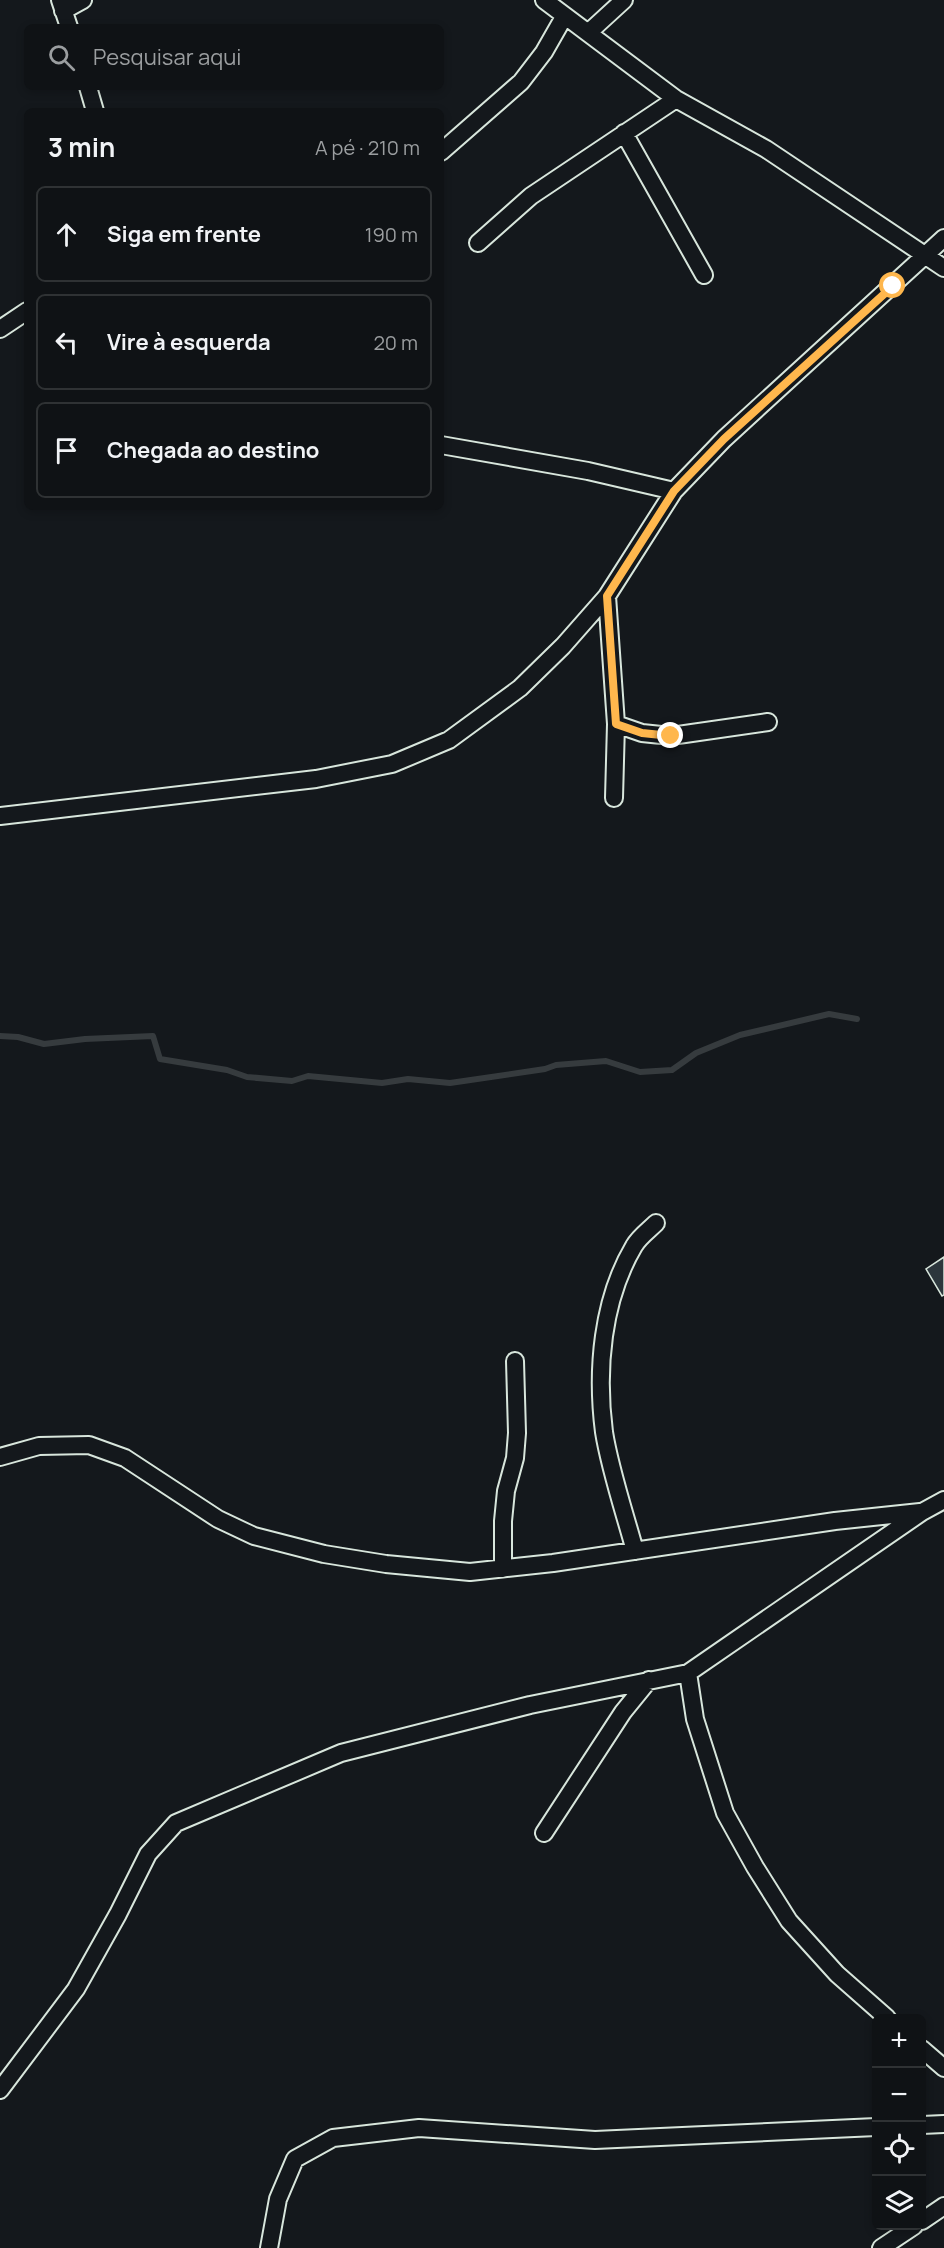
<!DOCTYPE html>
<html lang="pt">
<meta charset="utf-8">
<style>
:root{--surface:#0f1215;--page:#181b1e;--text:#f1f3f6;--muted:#9b9ea0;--line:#2f3234}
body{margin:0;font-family:Manrope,sans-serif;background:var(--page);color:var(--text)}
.controls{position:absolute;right:18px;bottom:18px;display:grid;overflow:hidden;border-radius:9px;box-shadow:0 3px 9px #0003}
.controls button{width:54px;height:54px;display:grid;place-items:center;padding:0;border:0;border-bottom:2px solid var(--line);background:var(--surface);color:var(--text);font:30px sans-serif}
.stop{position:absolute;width:18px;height:18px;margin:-14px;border:4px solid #ffb74d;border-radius:50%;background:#fff}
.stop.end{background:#ffb74d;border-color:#fff;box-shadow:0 2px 6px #0008}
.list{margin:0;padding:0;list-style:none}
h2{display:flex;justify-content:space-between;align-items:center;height:78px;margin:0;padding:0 24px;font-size:26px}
h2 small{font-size:20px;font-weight:400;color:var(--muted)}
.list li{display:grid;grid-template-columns:39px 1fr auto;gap:18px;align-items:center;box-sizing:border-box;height:96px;margin:0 12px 12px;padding:0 12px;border:2px solid var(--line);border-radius:9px}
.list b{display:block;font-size:22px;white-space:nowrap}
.list em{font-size:20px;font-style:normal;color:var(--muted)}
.icon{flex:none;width:33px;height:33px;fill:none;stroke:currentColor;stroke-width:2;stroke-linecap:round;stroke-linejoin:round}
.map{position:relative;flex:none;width:944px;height:2248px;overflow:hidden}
.search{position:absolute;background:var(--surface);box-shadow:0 3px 9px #0003;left:24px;top:24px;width:420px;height:66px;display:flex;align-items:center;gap:15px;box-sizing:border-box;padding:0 21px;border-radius:9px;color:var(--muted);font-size:22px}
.panel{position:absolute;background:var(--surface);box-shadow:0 3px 9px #0003;left:24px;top:108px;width:420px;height:402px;border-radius:9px}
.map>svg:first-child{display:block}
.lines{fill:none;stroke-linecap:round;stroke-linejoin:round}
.stream{stroke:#363b3e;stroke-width:6}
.building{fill:#2c363c;stroke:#d8e6dc;stroke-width:1.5}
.street-casing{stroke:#d8e6dc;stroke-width:20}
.street{stroke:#14181c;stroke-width:16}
.route{stroke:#ffb74d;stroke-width:8}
</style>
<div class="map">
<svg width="944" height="2248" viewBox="0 0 944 2248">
<rect width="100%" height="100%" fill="#14181c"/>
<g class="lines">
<path class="stream" d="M0 1036 18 1037 44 1044 85 1039 153 1036 160 1059 227 1070 247 1077 292 1081 308 1076 382 1083 408 1079 450 1083 545 1069 556 1065 606 1061 640 1072 672 1070 696 1053 740 1035 829 1014 857 1019"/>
</g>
<path class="building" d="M944 1257V1295L942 1296 926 1269Z"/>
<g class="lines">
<defs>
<path id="street" d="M60 0 69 27
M544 0 676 99 766 149 944 268
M63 11 83 0
M588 33 624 0
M88 87 95 111
M624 133 704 275
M441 152 521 82 544 52 564 17
M478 243 531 196 676 99
M0 329 27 311
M441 445 588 471 674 491
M607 596 616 724 614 798
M616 724 642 733 671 736 768 722
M0 816 316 779 392 764 449 740 520 688 563 646 607 596 674 491 724 439 944 238
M0 1457 39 1446 89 1445 125 1458 218 1519 254 1536 324 1554 386 1564 470 1572 553 1563 835 1521 920 1512
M635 1551C625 1514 610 1470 604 1432 596 1370 602 1300 634 1246 639 1237 649 1230 656 1223
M503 1569V1521L506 1491 515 1458 517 1433 515 1361
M688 1673 695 1719 725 1813 755 1867 789 1921 837 1974 887 2018
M544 1833 623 1712 649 1680
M922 2049 944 2068
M0 2090 76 1989 118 1914 148 1854 176 1823 341 1753 530 1705 688 1673 922 1512 944 1500
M922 2125 944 2124
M922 2221 944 2206
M269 2248 278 2199 295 2159 333 2138 419 2128 595 2140 876 2127
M881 2248 914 2226"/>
</defs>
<use href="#street" class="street-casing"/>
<use href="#street" class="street"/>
</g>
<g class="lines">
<path class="route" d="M671 736 642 733 616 724 607 596 674 491 724 439 893 286"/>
</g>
</svg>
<div class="controls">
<button>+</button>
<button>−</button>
<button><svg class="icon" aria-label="locate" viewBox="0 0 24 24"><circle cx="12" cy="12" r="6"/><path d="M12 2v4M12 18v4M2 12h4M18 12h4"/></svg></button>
<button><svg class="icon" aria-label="layers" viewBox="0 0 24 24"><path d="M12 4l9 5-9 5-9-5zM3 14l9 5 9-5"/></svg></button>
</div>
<div class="stop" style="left:893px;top:286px"></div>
<div class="stop end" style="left:671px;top:736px"></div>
<div class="search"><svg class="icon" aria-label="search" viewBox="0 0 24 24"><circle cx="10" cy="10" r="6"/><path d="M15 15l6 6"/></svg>Pesquisar aqui</div>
<section class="panel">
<h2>3 min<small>A pé · 210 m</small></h2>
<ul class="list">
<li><svg class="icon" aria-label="ahead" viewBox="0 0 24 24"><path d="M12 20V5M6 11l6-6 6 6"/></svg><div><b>Siga em frente</b></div><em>190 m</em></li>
<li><svg class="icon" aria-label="left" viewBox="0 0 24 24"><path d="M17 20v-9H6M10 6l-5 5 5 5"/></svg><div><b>Vire à esquerda</b></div><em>20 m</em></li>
<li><svg class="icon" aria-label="arrive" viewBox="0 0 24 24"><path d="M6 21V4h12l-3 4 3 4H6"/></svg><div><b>Chegada ao destino</b></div></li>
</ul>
</section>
</div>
